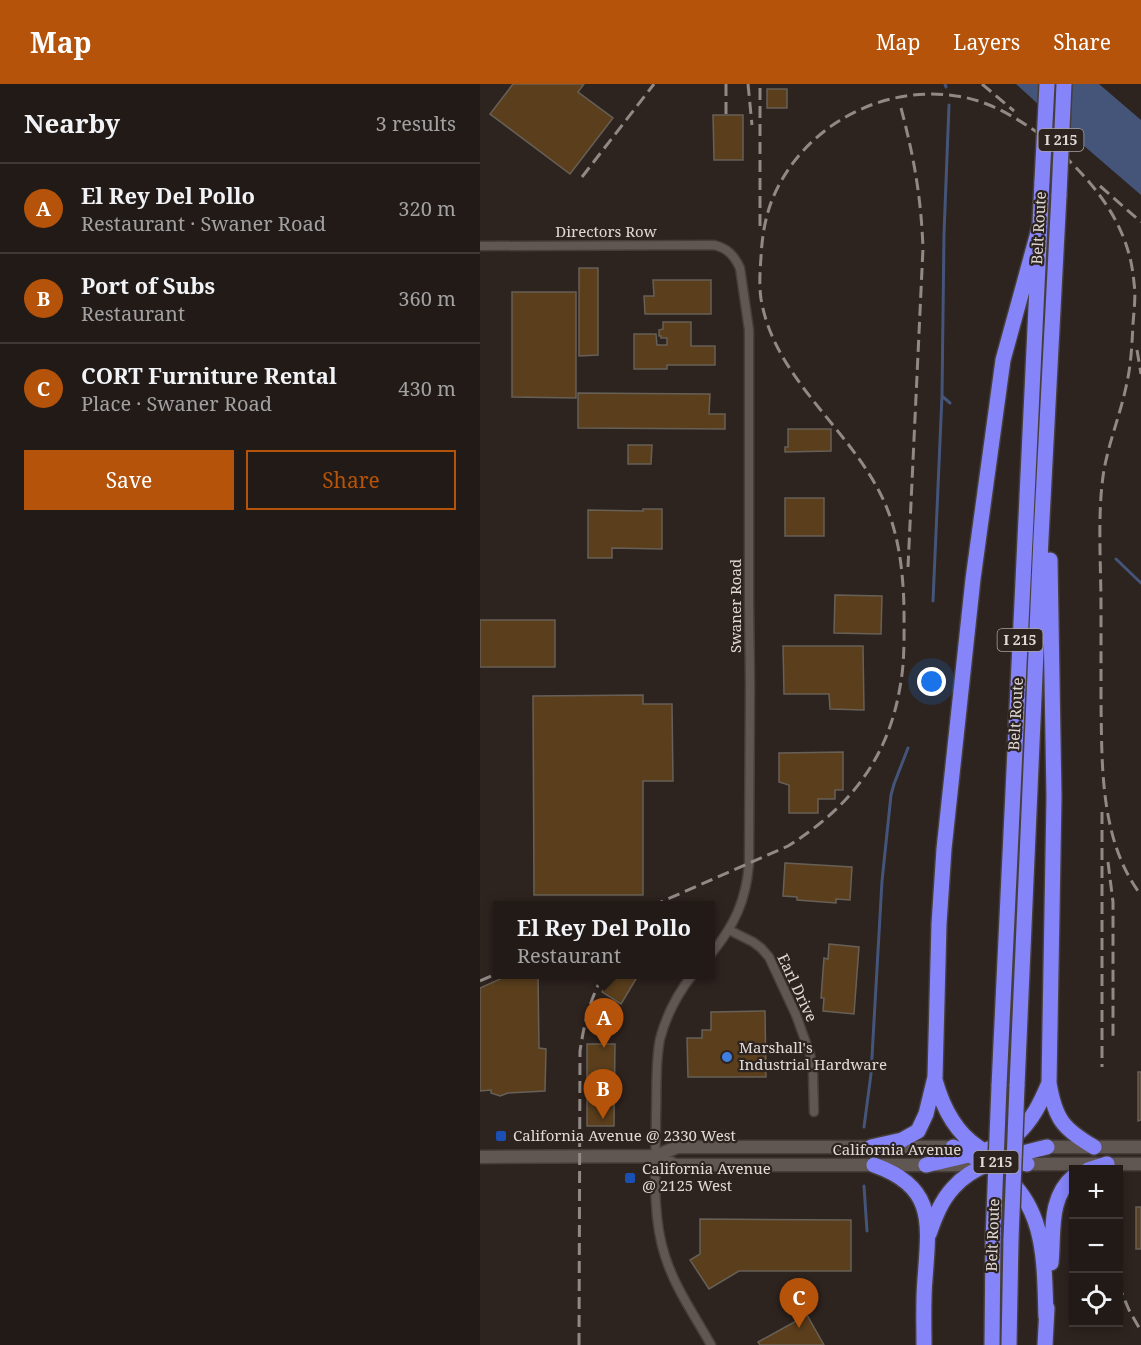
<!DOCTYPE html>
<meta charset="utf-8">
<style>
:root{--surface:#221a17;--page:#2e2724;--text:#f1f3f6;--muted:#a2a1a1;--line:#3f3836;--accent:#b45309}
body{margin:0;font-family:"Noto Serif",serif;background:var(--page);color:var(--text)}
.controls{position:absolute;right:18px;bottom:18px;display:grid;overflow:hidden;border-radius:0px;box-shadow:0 3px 9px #0003}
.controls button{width:54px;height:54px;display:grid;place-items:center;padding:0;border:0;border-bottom:2px solid var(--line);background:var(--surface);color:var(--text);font:30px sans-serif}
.you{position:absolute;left:452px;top:598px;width:21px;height:21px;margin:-15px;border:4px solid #fff;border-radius:50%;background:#1a73e8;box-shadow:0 0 0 9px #1a73e833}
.badge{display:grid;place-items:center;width:39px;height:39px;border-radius:50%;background:var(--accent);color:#fff;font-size:20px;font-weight:700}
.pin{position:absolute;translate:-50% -50px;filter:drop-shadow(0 2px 3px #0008)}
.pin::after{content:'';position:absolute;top:32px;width:21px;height:18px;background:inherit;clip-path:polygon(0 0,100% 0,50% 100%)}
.popup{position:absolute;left:13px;top:817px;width:222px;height:78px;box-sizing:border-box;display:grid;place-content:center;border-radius:0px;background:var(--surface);filter:drop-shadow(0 2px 4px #0005);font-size:20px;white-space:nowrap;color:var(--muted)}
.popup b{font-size:22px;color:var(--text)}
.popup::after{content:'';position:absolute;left:50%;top:100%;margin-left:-12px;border:12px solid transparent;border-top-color:var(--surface)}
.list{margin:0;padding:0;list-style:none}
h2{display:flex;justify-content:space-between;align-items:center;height:78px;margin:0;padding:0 24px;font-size:26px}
h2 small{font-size:20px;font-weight:400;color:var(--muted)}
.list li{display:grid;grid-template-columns:39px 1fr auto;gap:18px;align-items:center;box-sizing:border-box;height:90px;padding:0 24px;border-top:2px solid var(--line)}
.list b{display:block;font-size:22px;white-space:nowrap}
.list p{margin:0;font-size:20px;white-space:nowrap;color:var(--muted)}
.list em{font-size:20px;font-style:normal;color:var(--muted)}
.actions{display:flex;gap:12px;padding:18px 24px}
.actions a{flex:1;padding:14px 0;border:2px solid var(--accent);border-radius:0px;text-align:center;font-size:21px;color:var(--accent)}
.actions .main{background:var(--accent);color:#fff}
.icon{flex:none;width:33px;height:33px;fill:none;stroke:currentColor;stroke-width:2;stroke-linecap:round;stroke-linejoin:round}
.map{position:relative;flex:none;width:661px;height:1261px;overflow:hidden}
header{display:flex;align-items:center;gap:36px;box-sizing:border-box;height:84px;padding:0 30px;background:var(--accent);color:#fff}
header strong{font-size:28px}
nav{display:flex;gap:33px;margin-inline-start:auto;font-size:21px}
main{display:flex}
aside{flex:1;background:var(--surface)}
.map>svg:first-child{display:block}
.water{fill:#445579}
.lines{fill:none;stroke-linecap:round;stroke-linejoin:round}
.stream{stroke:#445579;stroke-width:3}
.building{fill:#5b3f1d;stroke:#676057;stroke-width:1.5}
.street-casing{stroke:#463e3a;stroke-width:11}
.secondary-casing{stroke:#463e3a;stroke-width:15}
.highway-casing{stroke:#463e3a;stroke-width:18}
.street{stroke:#615752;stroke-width:8}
.secondary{stroke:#615752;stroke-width:12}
.highway{stroke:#8584f8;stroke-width:15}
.rail{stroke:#908985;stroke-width:3;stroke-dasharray:12 6;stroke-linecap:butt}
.highway-bridge-casing{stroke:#463e3a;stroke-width:18;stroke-linecap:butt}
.highway-bridge{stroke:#8584f8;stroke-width:15}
.shop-dot{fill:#3f7fe0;stroke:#2d231f;stroke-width:2}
.transit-dot{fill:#1a4fb4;stroke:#2d231f;stroke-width:2}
.labels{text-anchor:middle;stroke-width:4.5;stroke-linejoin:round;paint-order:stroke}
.shield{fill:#2d231f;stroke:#aaa3a0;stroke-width:1.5}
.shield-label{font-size:14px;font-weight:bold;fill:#e0dad7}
.street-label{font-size:15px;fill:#e0dad7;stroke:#2d231f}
.poi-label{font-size:15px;fill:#e0dad7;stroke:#2d231f;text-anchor:start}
</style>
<header>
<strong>Map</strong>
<nav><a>Map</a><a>Layers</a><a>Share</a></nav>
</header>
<main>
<aside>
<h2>Nearby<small>3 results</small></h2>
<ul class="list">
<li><span class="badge">A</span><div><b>El Rey Del Pollo</b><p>Restaurant · Swaner Road</p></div><em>320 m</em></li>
<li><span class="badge">B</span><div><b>Port of Subs</b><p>Restaurant</p></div><em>360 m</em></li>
<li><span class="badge">C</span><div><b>CORT Furniture Rental</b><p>Place · Swaner Road</p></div><em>430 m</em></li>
</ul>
<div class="actions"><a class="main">Save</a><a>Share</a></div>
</aside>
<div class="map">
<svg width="661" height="1261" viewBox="0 0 661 1261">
<rect width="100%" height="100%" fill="#2d231f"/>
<path class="water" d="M536 0H619L661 36V111L603 61Z"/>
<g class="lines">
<path class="stream" d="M465 0 466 3
M462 312 470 319
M636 475 661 499
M453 517 462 312 464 150 469 21
M384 1043 391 990 402 797 411 711 414 700 428 664
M384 1102 387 1147"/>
</g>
<path class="building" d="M33 0H104L98 8 133 34 90 90 10 30Z
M287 5H307V24H287Z
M233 31H263V76H234Z
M99 184H118V271L99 272Z
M173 196H231V230H165L164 212H174Z
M32 208H96V314L32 313Z
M183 238H211V262H235V281H187V285H154V250H176L177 261H187V254H181V252H179V246L183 245Z
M98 309 230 310 229 330H245V345L98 344Z
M308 345H351V367L305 368V363H308Z
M148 361H172L171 380H148Z
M305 414H344V452H305Z
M163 425H182V465L132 464V474H108V426L163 427Z
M355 511 402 512 401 550 354 549Z
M0 536H75V583H0Z
M303 562H383L384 626 350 625 349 610H304Z
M163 611V620H192L193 697H163V811H54L53 612Z
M363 668V706H355V715H338V729H309V701L299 698V669Z
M305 779 372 783 370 816 356 815V819L317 816V813L303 812Z
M349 860 379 863 374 930 343 927 344 914H341L344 874 348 875Z
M31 890H58L59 964 66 965 65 1007 28 1009 20 1012 11 1009V1006L0 1007V904Z
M132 890H159L141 920 122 908Z
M285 927 286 993H208L207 954H222V946H231V928Z
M107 960H135L134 1042H107Z
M658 988H661V1036L658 1037Z
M656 1123H661V1165H656Z
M220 1135 371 1136V1187H259L229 1205 210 1176 220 1170Z
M327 1231 344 1261H280L278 1258Z"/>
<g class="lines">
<defs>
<path id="street" d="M0 162 234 161C247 164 254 171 260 184L269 246V516L270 599 269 780C266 817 254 842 231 870
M249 846 273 858 281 864 289 873 316 931 330 970 333 989 334 1028
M213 890C198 909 186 932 180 955 175 980 177 1007 176 1032 176 1076 171 1130 185 1172 195 1204 215 1232 231 1261"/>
<path id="secondary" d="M560 1063H661
M176 1072 195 1081H504
M0 1073 176 1072 197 1063H480
M539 1080H661"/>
<path id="highway" d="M570 476 574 713 569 999C575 1035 583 1045 614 1063
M455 996C462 1021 475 1048 498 1063 512 1073 531 1076 547 1080
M519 1002 562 97
M537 1002 561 454 579 111
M391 1063 422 1056 438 1047 446 1030 455 993 459 840 464 765 493 495 523 276 560 141
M473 1063C487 1070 501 1076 514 1084 567 1119 564 1177 566 1233
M394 1081C456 1103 449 1139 445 1195 443 1217 444 1239 444 1261
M446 1081C473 1074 515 1068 536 1051 552 1037 561 1018 569 999
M608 1086 627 1080
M449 1150C455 1133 461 1117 473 1104 495 1078 536 1071 567 1063
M571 1179C574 1150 568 1113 594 1092
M512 1261 513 1155
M529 1261 531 1155
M565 1261 567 1224"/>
</defs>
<use href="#street" class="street-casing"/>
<use href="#secondary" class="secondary-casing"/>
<use href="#highway" class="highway-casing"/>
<use href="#street" class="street"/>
<use href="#secondary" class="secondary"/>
<use href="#highway" class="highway"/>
<path class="rail" d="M246 0V30
M268 0 272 41
M502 0 534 27
M421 24C434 73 441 113 443 164L428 483
M556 47C604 87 649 133 654 199 656 212 654 226 653 240 652 261 651 282 646 303 640 331 629 358 624 386 617 428 621 480 621 523 621 555 621 586 621 618 622 683 620 757 661 811
M102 93 174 0
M620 102 661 138
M280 142V0
M657 266 661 290
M622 728V983
M628 778 633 818V952
M172 822 308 762C369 724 408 675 420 603 425 578 424 550 424 524 423 483 418 443 399 407 364 340 294 292 281 215 279 201 280 187 281 173 282 153 285 134 292 116 321 44 400 0 476 12 508 16 535 33 561 51
M0 897 18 889
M638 1200 649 1226 661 1247
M99 1261 100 967C104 940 110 914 124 890"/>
<defs>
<path id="highway-bridge" d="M562 97 567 0
M579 111 584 0
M513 1155 519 1002
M531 1155 537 1002"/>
</defs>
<use href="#highway-bridge" class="highway-bridge-casing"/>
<use href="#highway-bridge" class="highway-bridge"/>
</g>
<circle class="shop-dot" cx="247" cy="973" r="6"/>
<g class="transit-dot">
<rect x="15" y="1046" width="12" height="12" rx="3"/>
<rect x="144" y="1088" width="12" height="12" rx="3"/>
</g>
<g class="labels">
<g class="shield">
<rect x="558.5" y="45" width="45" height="22" rx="4.5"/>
<rect x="517.5" y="545" width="45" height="22" rx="4.5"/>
<rect x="493.5" y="1067" width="45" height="22" rx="4.5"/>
</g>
<g class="shield-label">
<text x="581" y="61">I 215</text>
<text x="540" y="561">I 215</text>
<text x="516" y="1083">I 215</text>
</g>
<g class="street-label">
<text transform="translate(559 144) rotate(-87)" y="5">Belt Route</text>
<text x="126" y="153">Directors Row</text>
<text transform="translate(256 522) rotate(-90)" y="5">Swaner Road</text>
<text transform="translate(536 630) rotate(-87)" y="5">Belt Route</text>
<text transform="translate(317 904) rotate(65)" y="5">Earl Drive</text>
<text x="417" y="1071">California Avenue</text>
<text transform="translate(513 1151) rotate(-88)" y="5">Belt Route</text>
</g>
<g class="poi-label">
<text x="259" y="969">Marshall's<tspan x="259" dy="17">Industrial Hardware</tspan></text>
<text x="33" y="1057">California Avenue @ 2330 West</text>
<text x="162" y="1090">California Avenue<tspan x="162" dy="17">@ 2125 West</tspan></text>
</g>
</g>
</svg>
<div class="controls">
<button>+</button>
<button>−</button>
<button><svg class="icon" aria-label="locate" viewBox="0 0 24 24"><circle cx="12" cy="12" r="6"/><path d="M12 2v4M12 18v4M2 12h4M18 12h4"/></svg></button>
</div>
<div class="you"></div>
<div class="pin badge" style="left:124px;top:964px">A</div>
<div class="popup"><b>El Rey Del Pollo</b>Restaurant</div>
<div class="pin badge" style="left:123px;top:1035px">B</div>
<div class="pin badge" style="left:319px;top:1244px">C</div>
</div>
</main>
